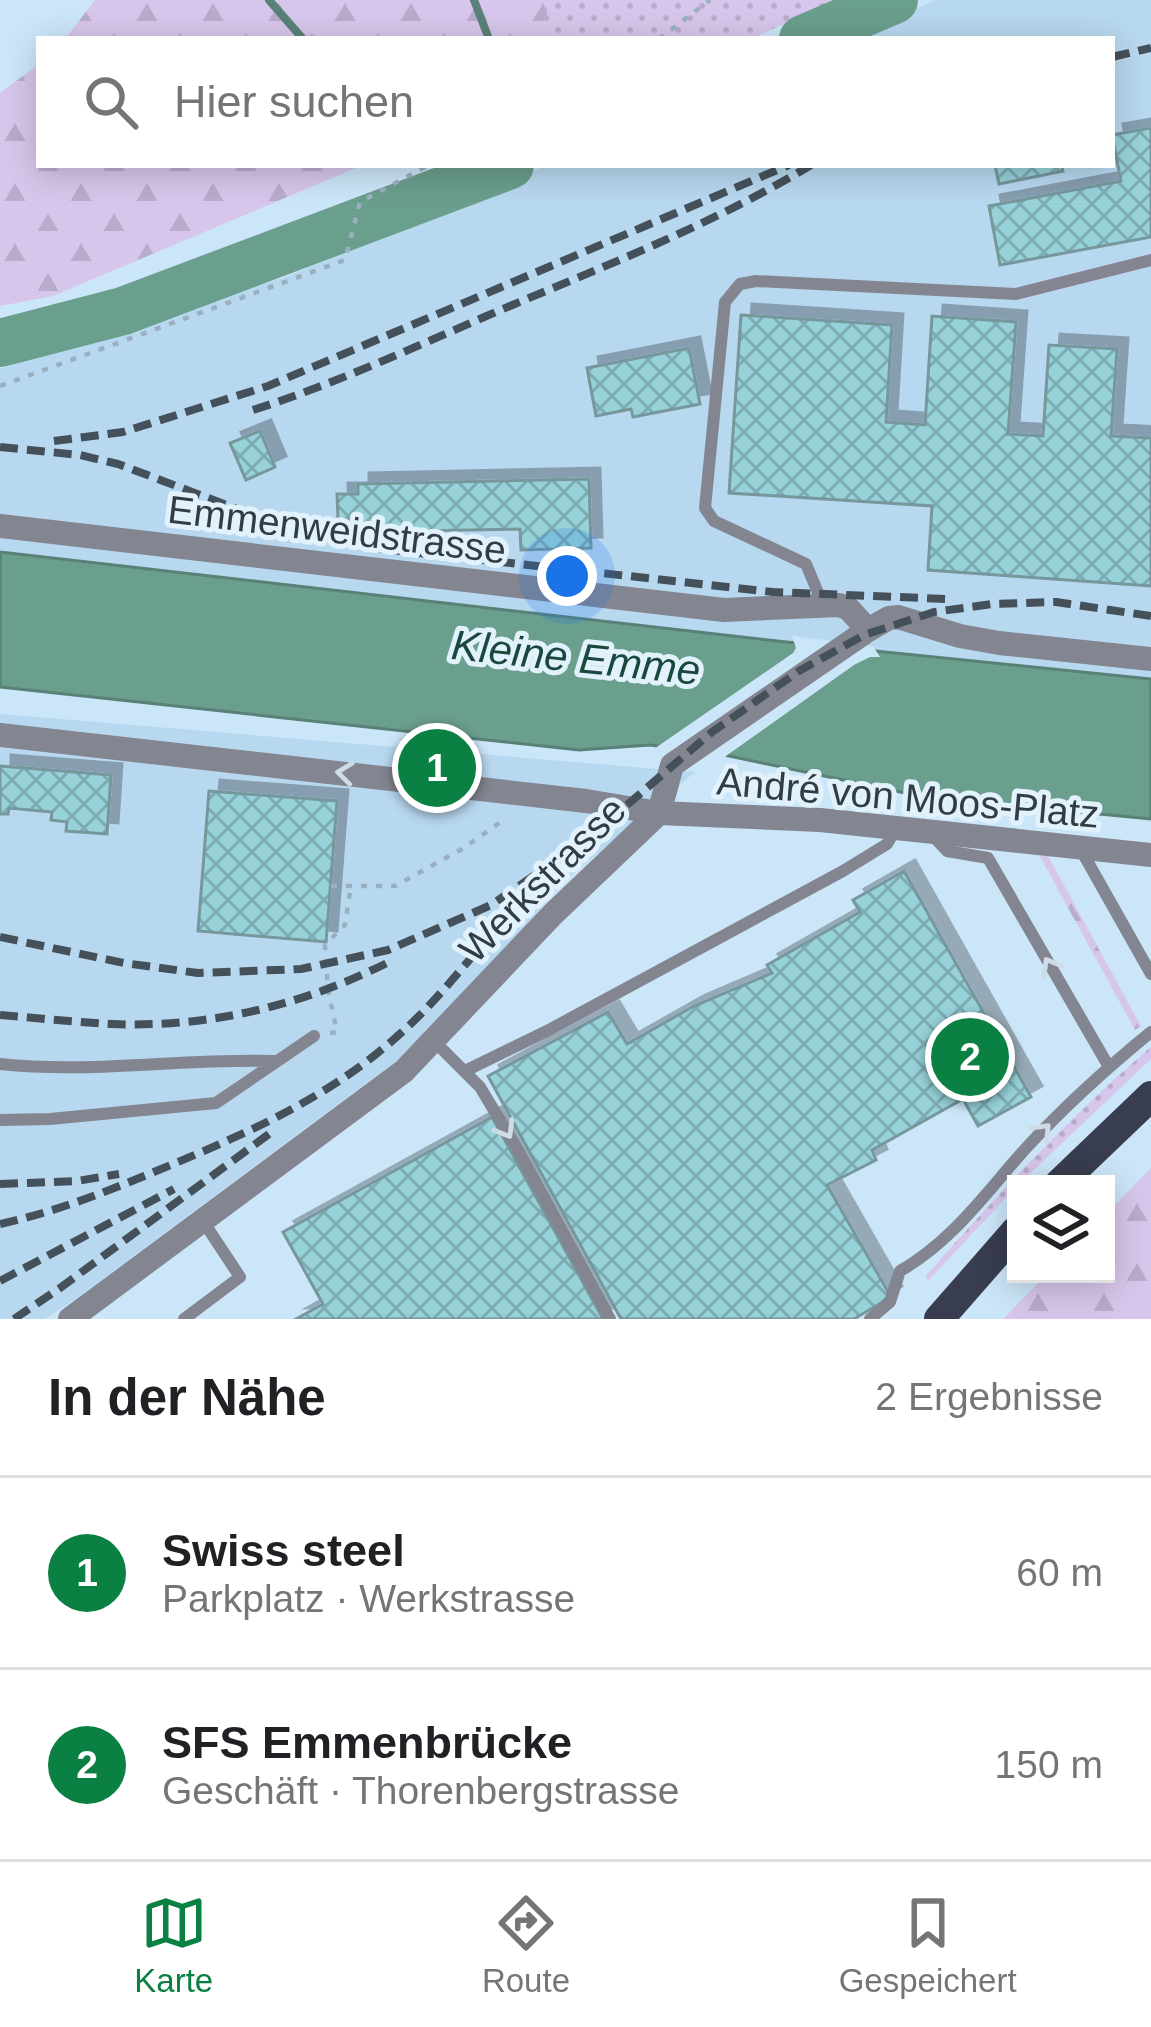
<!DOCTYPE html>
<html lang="de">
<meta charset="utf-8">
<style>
:root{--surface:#fff;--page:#f6f6f6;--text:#202124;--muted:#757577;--line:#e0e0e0;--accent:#0b8043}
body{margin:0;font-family:Arial,sans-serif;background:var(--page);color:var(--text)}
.controls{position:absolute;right:36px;bottom:36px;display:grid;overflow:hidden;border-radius:0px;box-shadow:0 6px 30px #0003}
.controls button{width:108px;height:108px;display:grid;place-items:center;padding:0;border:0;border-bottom:3px solid var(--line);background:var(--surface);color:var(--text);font:60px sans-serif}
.you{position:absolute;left:567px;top:576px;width:42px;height:42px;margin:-30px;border:9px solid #fff;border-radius:50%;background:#1a73e8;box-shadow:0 0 0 18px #1a73e833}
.badge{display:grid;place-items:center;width:78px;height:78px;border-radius:50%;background:var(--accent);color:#fff;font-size:39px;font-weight:700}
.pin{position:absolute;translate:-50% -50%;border:6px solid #fff;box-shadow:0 3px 12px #0006}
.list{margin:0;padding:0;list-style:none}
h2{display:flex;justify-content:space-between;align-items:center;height:156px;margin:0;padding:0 48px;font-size:51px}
h2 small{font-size:39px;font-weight:400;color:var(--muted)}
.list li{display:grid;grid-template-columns:78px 1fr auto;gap:36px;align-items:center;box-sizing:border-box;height:192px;padding:0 48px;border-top:3px solid var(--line)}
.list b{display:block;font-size:45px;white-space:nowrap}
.list p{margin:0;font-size:39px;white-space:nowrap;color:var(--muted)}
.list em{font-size:39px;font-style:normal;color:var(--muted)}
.icon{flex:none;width:66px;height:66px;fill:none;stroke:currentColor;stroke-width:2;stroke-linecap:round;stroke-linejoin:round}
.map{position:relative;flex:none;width:1151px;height:1319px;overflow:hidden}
.search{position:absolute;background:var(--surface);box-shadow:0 6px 30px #0003;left:36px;right:36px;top:36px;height:132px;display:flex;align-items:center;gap:30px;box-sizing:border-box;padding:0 42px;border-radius:0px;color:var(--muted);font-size:45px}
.sheet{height:540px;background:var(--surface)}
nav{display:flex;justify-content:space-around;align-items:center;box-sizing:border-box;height:168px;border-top:3px solid var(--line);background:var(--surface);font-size:33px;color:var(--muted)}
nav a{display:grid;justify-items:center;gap:6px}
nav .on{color:var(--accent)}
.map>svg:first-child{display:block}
.built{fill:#b8d8f0}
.grass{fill:url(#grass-dots)}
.forest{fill:url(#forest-firs)}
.water{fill:#6a9e8d;stroke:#598177;stroke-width:3}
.pier{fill:#cce6f9}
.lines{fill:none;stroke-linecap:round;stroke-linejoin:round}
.stream{stroke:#598177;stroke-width:8}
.river{stroke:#6a9e8d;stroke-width:48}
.building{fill:url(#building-cross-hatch);stroke:#76989c;stroke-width:3;filter:url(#shadow)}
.path{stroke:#9bb0bf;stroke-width:4.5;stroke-dasharray:6 9;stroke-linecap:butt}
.lane{stroke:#838691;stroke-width:12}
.street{stroke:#838691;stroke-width:24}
.primary{stroke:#383d4f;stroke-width:30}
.rail{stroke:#45515a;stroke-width:8;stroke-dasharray:18 9;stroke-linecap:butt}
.oneway{stroke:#cfdce7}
.labels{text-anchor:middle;stroke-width:10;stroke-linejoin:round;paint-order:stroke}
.street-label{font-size:39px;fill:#323c44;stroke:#e2f2fd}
.water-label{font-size:42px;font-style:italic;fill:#1b483c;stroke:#e2f2fd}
</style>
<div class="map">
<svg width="1151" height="1319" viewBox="0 0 1151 1319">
<defs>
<pattern id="grass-dots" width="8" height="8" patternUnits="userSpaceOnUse" patternTransform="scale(3)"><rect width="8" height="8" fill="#d7c6eb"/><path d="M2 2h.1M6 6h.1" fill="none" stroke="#b9abcb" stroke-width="1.8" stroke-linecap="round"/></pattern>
<pattern id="forest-firs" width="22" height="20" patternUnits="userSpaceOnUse" patternTransform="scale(3)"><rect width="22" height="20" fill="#d7c6eb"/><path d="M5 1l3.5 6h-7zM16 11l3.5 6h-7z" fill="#b9abcb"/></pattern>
<pattern id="building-cross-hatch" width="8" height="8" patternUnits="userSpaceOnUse" patternTransform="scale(3)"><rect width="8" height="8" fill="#97d2d9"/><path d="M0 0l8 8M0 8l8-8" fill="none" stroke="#7cacb2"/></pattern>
<filter id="shadow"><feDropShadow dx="11" dy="-11" stdDeviation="0" flood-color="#0004"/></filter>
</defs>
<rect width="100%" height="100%" fill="#cce6f9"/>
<path class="built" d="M936 0H1151V679L777 641 0 552V369L288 276 548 165H1112V39H844Z
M0 714 695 772 560 885 442 1027 77 1298 45 1319H0Z"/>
<path class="grass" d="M551 0H835L751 39H539Z
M1151 1047V1059L1019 1184H1016V1187L928 1281 926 1276C997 1195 1069 1117 1151 1047Z"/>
<path class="forest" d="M95 0H551L539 39H65Z
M39 64V165H363L53 296 0 306V93Z
M1038 853 1047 854 1141 1026 1135 1030Z
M1151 1168V1319H1003L1047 1274H1106V1214Z"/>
<path class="water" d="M0 552 777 641 1151 679V819L924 797 729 756 650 745 579 750 0 687Z"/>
<path class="pier" d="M792 636 873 646 880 657H870L854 665 726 756 724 761 651 751 793 653 796 648Z"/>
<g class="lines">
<path class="stream" d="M269 0 303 39
M474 0 489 39"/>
<path class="river" d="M803 39 894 0
M0 343 123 311 510 165"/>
</g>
<path class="building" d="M1151 128V237L1000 265 989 206 1121 181 1112 135Z
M995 165H1061L1063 171 999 184Z
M741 315 892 325 886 422 925 425 932 316 1016 322 1008 434 1043 436 1049 345 1117 349 1111 436 1151 438V586L928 570 932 506 729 493Z
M689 348 700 404 633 417 631 409 596 416 587 368Z
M260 431 275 467 246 480 230 443Z
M589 479 591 548 521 550 520 529 359 532V519L338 520 337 494H358V484Z
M0 766 111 775 107 834 66 831 67 822 51 820 52 812 9 808 8 814H0Z
M209 791 337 801 326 942 198 931Z
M904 871 1031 1097 978 1126 963 1099 872 1150 876 1160 827 1185 891 1297 854 1319H621L488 1076 608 1012 627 1044 694 1006 772 973 767 965 860 912 853 900Z
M492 1117 603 1319H296L323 1304 283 1232Z"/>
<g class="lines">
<path class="path" d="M659 39 710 0
M0 386 345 260 360 202 429 165
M331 886H395L462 849 505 819
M330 1033 337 1032 328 990 325 945 345 925 351 886"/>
<path class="lane" d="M820 606 819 595 806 564 714 521 705 508 725 302 740 284 756 281 1016 294 1151 260
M932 835 947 851 988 858 1109 1067
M1081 850 1151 974
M434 1041 480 1087 519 1152 610 1319
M0 1064C92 1074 182 1058 274 1061
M465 1071 547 1031 843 871 887 844 896 829
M0 1120 50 1119 216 1103 314 1036
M184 1319 240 1277 203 1221
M870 1319 890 1302 900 1271C953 1241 987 1191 1027 1147 1066 1105 1107 1068 1151 1032"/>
<path class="street" d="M0 526 724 610 839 605 848 608 868 630 889 618 898 617 960 636 999 643 1151 659
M0 735 586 801 659 813 820 820 1151 855
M659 813 672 765 868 630
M70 1319 404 1071 553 914 659 813"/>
<path class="primary" d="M1059 1184 1151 1096
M939 1319 1016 1231"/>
<path class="rail" d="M1112 57 1151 48
M253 410C341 382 425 342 510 306 612 263 715 223 811 165
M54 441 123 432 268 386 789 165
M0 447 80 455 118 464 277 524 365 547 773 592 948 599
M0 937 124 963 198 973 301 969 388 950 491 905 585 841 712 732 799 671 864 635 934 612 992 604 1056 602 1151 616
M0 1015C37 1018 75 1022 112 1024 210 1028 304 1005 391 961
M0 1184 77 1181 119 1174
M0 1224C60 1211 116 1188 173 1164 255 1130 336 1093 402 1032 450 989 486 935 532 890
M0 1281 174 1189
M14 1319 60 1288 269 1134"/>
</g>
<defs><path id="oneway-chevron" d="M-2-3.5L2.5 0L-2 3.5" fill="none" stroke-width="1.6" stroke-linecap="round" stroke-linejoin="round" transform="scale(3)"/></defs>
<g class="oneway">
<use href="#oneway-chevron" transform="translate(345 773) rotate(-173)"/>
<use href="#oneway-chevron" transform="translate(1050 966) rotate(-120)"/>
<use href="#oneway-chevron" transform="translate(506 1130) rotate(59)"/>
<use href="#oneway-chevron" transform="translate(1043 1131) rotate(-46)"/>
</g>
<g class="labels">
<g class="street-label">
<text transform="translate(337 529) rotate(7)" y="14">Emmenweidstrasse</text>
<text transform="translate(908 797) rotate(5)" y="14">André von Moos-Platz</text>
<text transform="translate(542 879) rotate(-45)" y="14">Werkstrasse</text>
</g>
<g class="water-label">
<text transform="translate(576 657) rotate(6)" y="15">Kleine Emme</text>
</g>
</g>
</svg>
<div class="controls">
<button><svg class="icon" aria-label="layers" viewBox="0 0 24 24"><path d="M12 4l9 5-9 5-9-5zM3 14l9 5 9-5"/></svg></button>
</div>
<div class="you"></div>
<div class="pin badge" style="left:437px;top:768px">1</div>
<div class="pin badge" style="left:970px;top:1057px">2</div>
<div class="search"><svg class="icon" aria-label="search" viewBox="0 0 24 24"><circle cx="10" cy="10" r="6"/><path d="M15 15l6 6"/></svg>Hier suchen</div>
</div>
<section class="sheet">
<h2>In der Nähe<small>2 Ergebnisse</small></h2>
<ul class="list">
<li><span class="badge">1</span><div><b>Swiss steel</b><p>Parkplatz · Werkstrasse</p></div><em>60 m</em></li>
<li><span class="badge">2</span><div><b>SFS Emmenbrücke</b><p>Geschäft · Thorenbergstrasse</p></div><em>150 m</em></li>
</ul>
</section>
<nav>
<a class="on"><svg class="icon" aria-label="map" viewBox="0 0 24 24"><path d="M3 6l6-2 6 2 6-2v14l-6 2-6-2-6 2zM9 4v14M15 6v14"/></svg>Karte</a>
<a><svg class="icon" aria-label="directions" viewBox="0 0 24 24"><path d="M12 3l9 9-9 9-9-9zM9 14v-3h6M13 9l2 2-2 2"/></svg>Route</a>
<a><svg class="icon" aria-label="saved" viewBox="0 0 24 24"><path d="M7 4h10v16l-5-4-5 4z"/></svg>Gespeichert</a>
</nav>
